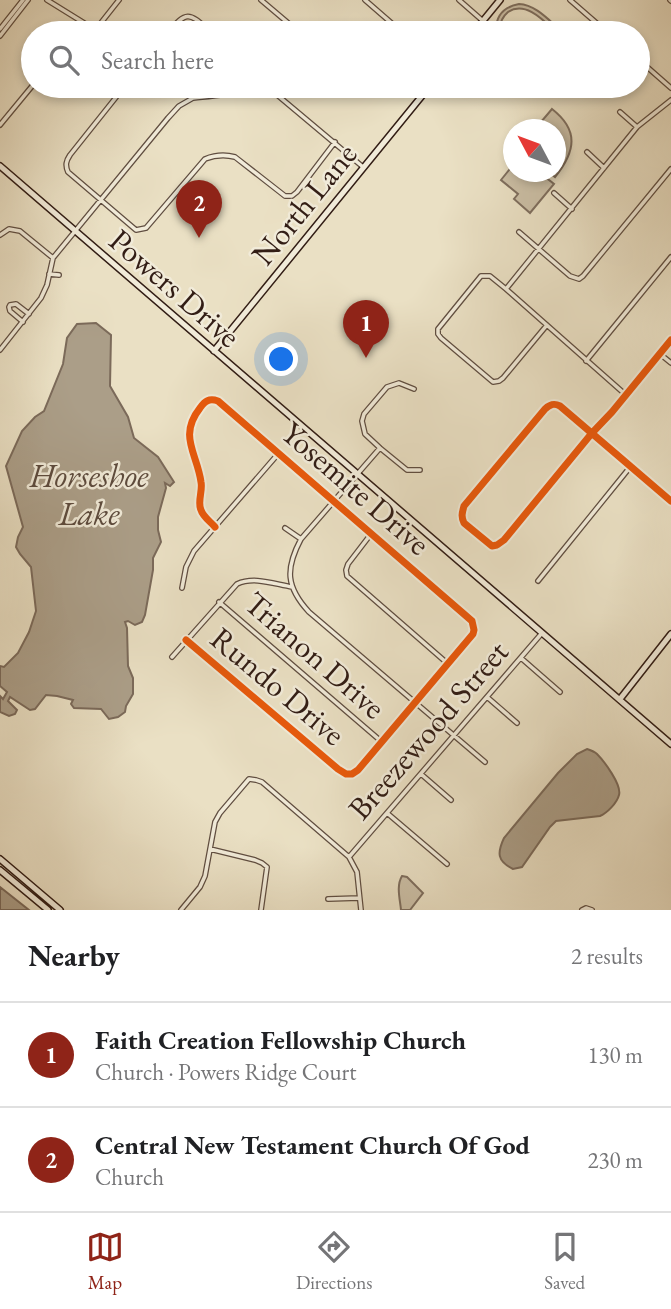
<!DOCTYPE html>
<meta charset="utf-8">
<style>
:root{--surface:#fff;--page:#f6f6f6;--text:#202124;--muted:#757577;--line:#e0e0e0;--accent:#8f2418}
body{margin:0;font-family:"EB Garamond",serif;background:var(--page);color:var(--text)}
.compass{position:absolute;left:503px;top:119px;width:63px;height:63px;border-radius:50%;background:var(--surface);box-shadow:0 4px 10px #0003;rotate:311deg}
.you{position:absolute;left:282px;top:360px;width:24px;height:24px;margin:-18px;border:5px solid #fff;border-radius:50%;background:#1a73e8;box-shadow:0 0 0 10px #1a73e833}
.badge{display:grid;place-items:center;width:46px;height:46px;border-radius:50%;background:var(--accent);color:#fff;font-size:23px;font-weight:700}
.pin{position:absolute;translate:-50% -58px;filter:drop-shadow(0 2px 4px #0008)}
.pin::after{content:'';position:absolute;top:37px;width:24px;height:21px;background:inherit;clip-path:polygon(0 0,100% 0,50% 100%)}
.list{margin:0;padding:0;list-style:none}
h2{display:flex;justify-content:space-between;align-items:center;height:91px;margin:0;padding:0 28px;font-size:30px}
h2 small{font-size:23px;font-weight:400;color:var(--muted)}
.list li{display:grid;grid-template-columns:46px 1fr auto;gap:21px;align-items:center;box-sizing:border-box;height:105px;padding:0 28px;border-top:2px solid var(--line)}
.list b{display:block;font-size:26px;white-space:nowrap}
.list p{margin:0;font-size:23px;white-space:nowrap;color:var(--muted)}
.list em{font-size:23px;font-style:normal;color:var(--muted)}
.icon{flex:none;width:38px;height:38px;fill:none;stroke:currentColor;stroke-width:2;stroke-linecap:round;stroke-linejoin:round}
.map{position:relative;flex:none;width:671px;height:910px;overflow:hidden}
.search{position:absolute;background:var(--surface);box-shadow:0 4px 10px #0003;left:21px;right:21px;top:21px;height:77px;display:flex;align-items:center;gap:18px;box-sizing:border-box;padding:0 24px;border-radius:38px;color:var(--muted);font-size:26px}
.sheet{height:301px;background:var(--surface)}
nav{display:flex;justify-content:space-around;align-items:center;box-sizing:border-box;height:98px;border-top:2px solid var(--line);background:var(--surface);font-size:19px;color:var(--muted)}
nav a{display:grid;justify-items:center;gap:4px}
nav .on{color:var(--accent)}
.map>svg:first-child{display:block}
.green{fill:#cbbfa6;stroke:#7e6e5e;stroke-width:2}
.water{fill:#ab9e88;stroke:#7b6a5a;stroke-width:2}
.lines{fill:none;stroke-linecap:round;stroke-linejoin:round}
.street-casing{stroke:#604e41;stroke-width:6}
.secondary-casing{stroke:#321d15;stroke-width:8}
.street{stroke:#f1ebd9;stroke-width:3.5}
.secondary{stroke:#f1ebd9;stroke-width:5}
.cycleway-casing{stroke:#f1ebd9;stroke-width:11}
.cycleway{stroke:#e8590c;stroke-width:7}
.labels{text-anchor:middle;stroke-width:5;stroke-linejoin:round;paint-order:stroke}
.street-label{font-size:32px;fill:#321d15;stroke:#f1ebd9}
.water-label{font-size:33px;font-style:italic;fill:#5c4a3d;stroke:#f1ebd9}
</style>
<div class="map">
<svg width="671" height="910" viewBox="0 0 671 910">
<rect width="100%" height="100%" fill="#eae0c4"/>
<filter id="stains"><feTurbulence type="fractalNoise" baseFrequency=".00286" numOctaves="4"/><feColorMatrix values="0 0 0 0 .2 0 0 0 0 .09 0 0 0 0 .02 0 0 0 .5 -.17"/></filter>
<radialGradient id="worn" r=".72"><stop offset=".6" stop-color="#630" stop-opacity="0"/><stop offset="1" stop-color="#630" stop-opacity=".3"/></radialGradient>
<path class="green" d="M519 4C537 5 550 22 564 33H557C545 22 526 0 508 12 501 18 499 25 500 33H496C495 17 503 7 519 4Z
M552 109C579 130 576 151 555 177L549 172H556V130L535 129Z
M513 165 514 172H539L554 184 530 213 514 199 518 194 501 180Z
M402 876 407 877 423 893 410 910H401C400 899 396 886 402 876Z"/>
<path class="water" d="M96 323 111 335 110 386 128 417 134 438 158 457 174 482 170 486 165 483 166 488 158 517V530L161 542 153 558V570L145 615 142 622 135 625 128 621 125 622 127 628 128 666 133 678V694L126 706 125 712 118 717 109 719 101 709 74 708 71 704 73 700 57 696 46 695 35 709 30 710 10 697 8 701 17 710 15 714 9 716 0 712V696L3 699 7 692 0 686V666L4 667 18 653 29 632 36 611 31 567 20 554 16 547 18 537 23 527 6 466 22 431 35 417 44 411 63 364 67 338 77 324Z
M587 749C590 750 595 752 597 754 604 761 622 785 619 795 617 803 607 813 600 816L556 821 550 827 522 867 513 869C497 861 497 853 504 838L558 773 577 754Z
M0 887 29 910H0Z"/>
<g class="lines">
<defs>
<path id="street" d="M47 0 89 26 95 27 100 24 119 0
M261 0 300 33
M365 0 403 33
M459 0 483 21
M570 0 608 33
M670 0 671 1
M0 29 23 0
M168 33C188 8 190 14 212 33
M0 36 28 0
M638 59 671 88
M125 86 70 155C66 161 65 165 68 172L136 230 146 228 205 159C215 155 224 154 235 157L285 196H292L297 192 335 142
M228 86V95
M620 112 637 127
M0 125 33 85
M587 152 604 168
M554 193 572 209
M519 232 570 276 579 279 583 276 671 169
M0 235 9 229 20 231 53 258
M49 274 59 275
M506 289 637 127 671 100
M23 322 10 311 9 307 10 305 16 304 29 314
M547 325 503 378 499 381 493 382 441 338 438 334V329L481 276H490L506 289 626 395
M671 340 612 412 592 433 504 540 497 545 492 546 464 523C461 517 462 513 464 506L545 409C550 404 554 403 560 406 597 438 634 469 671 501
M0 350 41 298 47 285 53 258 168 118 179 106 193 98C219 96 249 89 276 94L363 167
M660 354 671 363
M586 361 671 257
M414 389 399 383 387 387 364 414 362 421 365 434 380 448 407 470H420
M380 448 301 539C285 569 286 587 309 612L485 762
M285 528 301 539
M371 534 348 564 346 570 347 576 447 663
M538 581 631 466
M182 588 186 567 194 551 278 454
M219 602 382 742
M186 640 338 769 346 774H352L358 770 473 634 474 630 472 621 218 401C209 398 205 401 200 408 178 436 197 453 201 482 203 491 197 502 201 510 203 517 211 522 215 527
M172 657 237 584C254 576 274 584 292 587
M521 658 560 692
M487 697 517 723
M421 774 451 800
M387 813 447 864
M210 849 255 860 262 863 267 867 261 910
M349 857 542 633
M328 899 359 898
M181 910 200 887 205 876 215 822 220 813 249 779 256 780 262 782 349 857 357 872 361 910
M582 910 586 908 592 910"/>
<path id="secondary" d="M473 33 500 0
M0 166 671 744
M214 351 430 86
M620 699 671 634
M0 859 60 910
M0 870 48 910"/>
</defs>
<use href="#street" class="street-casing"/>
<use href="#secondary" class="secondary-casing"/>
<use href="#street" class="street"/>
<use href="#secondary" class="secondary"/>
<defs>
<path id="cycleway" d="M671 340 612 412 592 433 504 540 497 545 492 546 464 523C461 517 462 513 464 506L545 409C550 404 554 403 560 406 597 438 634 469 671 501
M186 640 338 769 346 774H352L358 770 473 634 474 630 472 621 218 401C209 398 205 401 200 408 178 436 197 453 201 482 203 491 197 502 201 510 203 517 211 522 215 527"/>
</defs>
<use href="#cycleway" class="cycleway-casing"/>
<use href="#cycleway" class="cycleway"/>
</g>
<g class="labels">
<g class="street-label">
<text transform="translate(304 204) rotate(-51)" y="11">North Lane</text>
<text transform="translate(175 288) rotate(41)" y="11">Powers Drive</text>
<text transform="translate(356 488) rotate(41)" y="11">Yosemite Drive</text>
<text transform="translate(315 655) rotate(41)" y="11">Trianon Drive</text>
<text transform="translate(278 686) rotate(40)" y="11">Rundo Drive</text>
<text transform="translate(428 730) rotate(-49)" y="11">Breezewood Street</text>
</g>
<g class="water-label">
<text x="89" y="487">Horseshoe<tspan x="89" dy="38">Lake</tspan></text>
</g>
</g>
<rect width="100%" height="100%" filter="url(#stains)"/>
<rect width="100%" height="100%" fill="url(#worn)"/>
</svg>
<svg class="compass" viewBox="-18 -18 36 36"><path d="M0-13l5 13h-10z" fill="#e53935"/><path d="M0 13l5-13h-10z" fill="#757577"/></svg>
<div class="you"></div>
<div class="pin badge" style="left:366px;top:358px">1</div>
<div class="pin badge" style="left:199px;top:238px">2</div>
<div class="search"><svg class="icon" aria-label="search" viewBox="0 0 24 24"><circle cx="10" cy="10" r="6"/><path d="M15 15l6 6"/></svg>Search here</div>
</div>
<section class="sheet">
<h2>Nearby<small>2 results</small></h2>
<ul class="list">
<li><span class="badge">1</span><div><b>Faith Creation Fellowship Church</b><p>Church · Powers Ridge Court</p></div><em>130 m</em></li>
<li><span class="badge">2</span><div><b>Central New Testament Church Of God</b><p>Church</p></div><em>230 m</em></li>
</ul>
</section>
<nav>
<a class="on"><svg class="icon" aria-label="map" viewBox="0 0 24 24"><path d="M3 6l6-2 6 2 6-2v14l-6 2-6-2-6 2zM9 4v14M15 6v14"/></svg>Map</a>
<a><svg class="icon" aria-label="directions" viewBox="0 0 24 24"><path d="M12 3l9 9-9 9-9-9zM9 14v-3h6M13 9l2 2-2 2"/></svg>Directions</a>
<a><svg class="icon" aria-label="saved" viewBox="0 0 24 24"><path d="M7 4h10v16l-5-4-5 4z"/></svg>Saved</a>
</nav>
